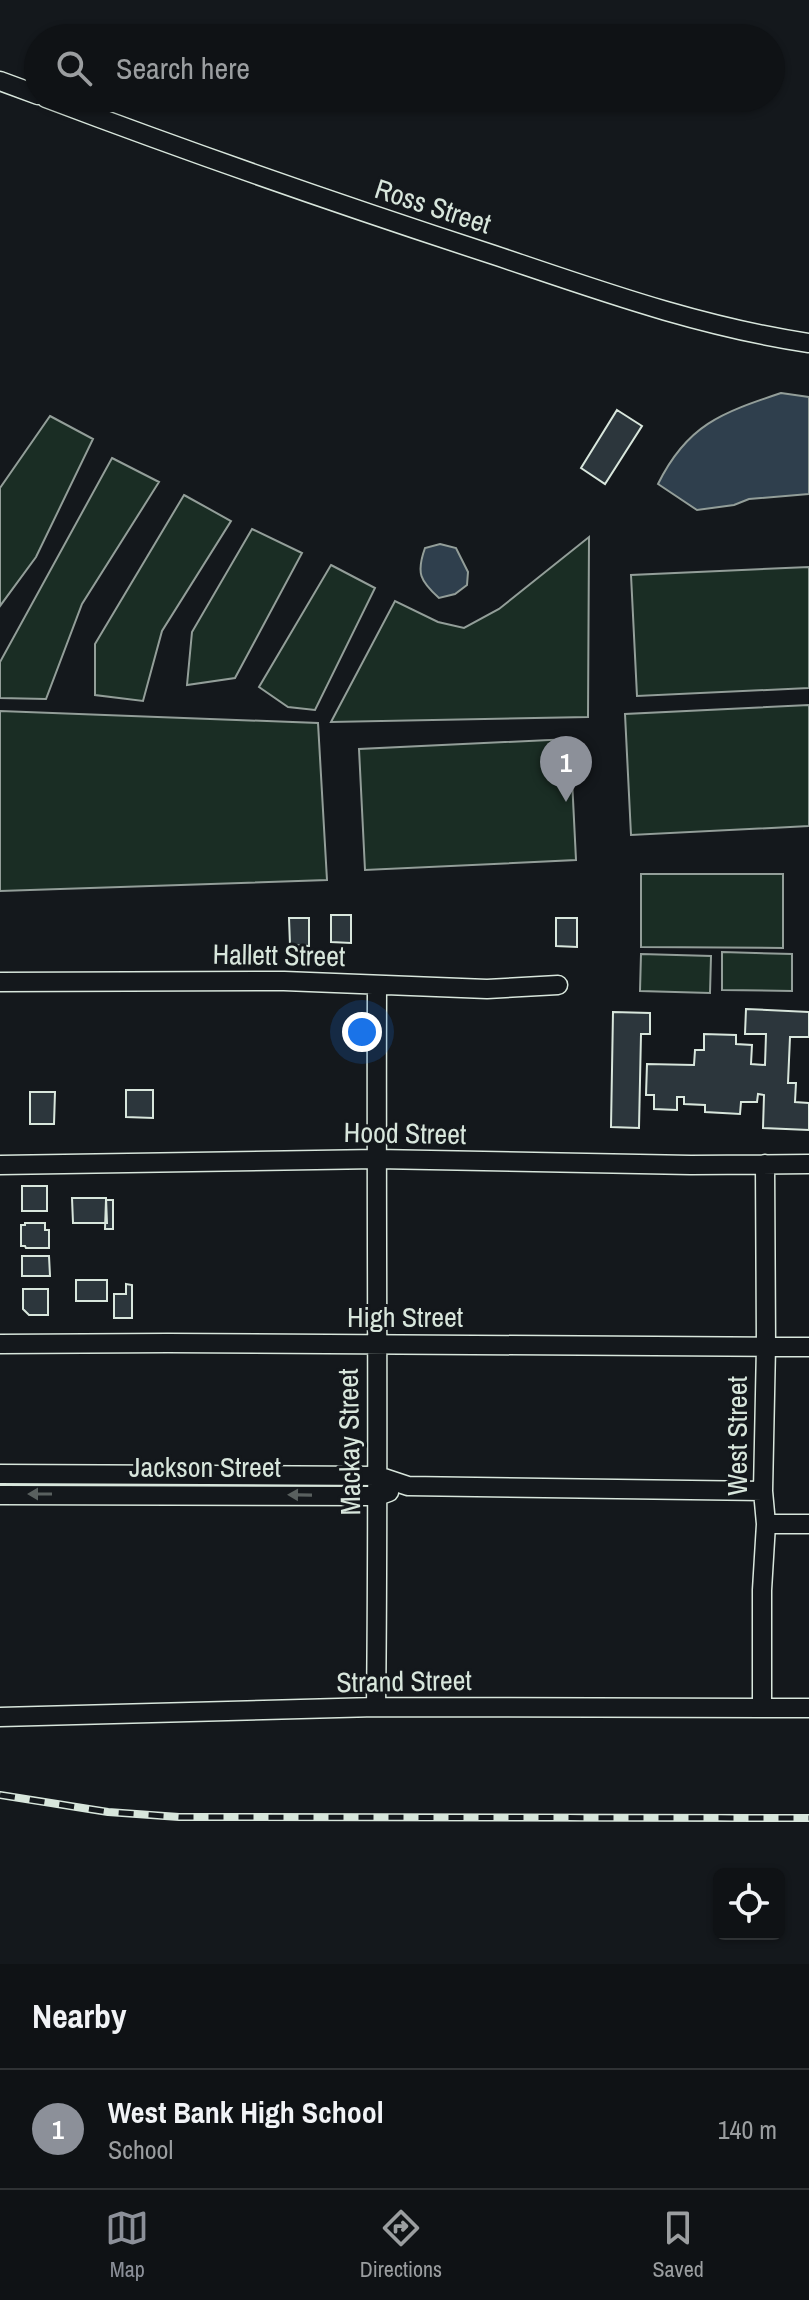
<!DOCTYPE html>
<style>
:root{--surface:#0f1215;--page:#181b1e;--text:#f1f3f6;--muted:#9b9ea0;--line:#2f3234;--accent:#8c9099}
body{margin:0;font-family:"Archivo Narrow",sans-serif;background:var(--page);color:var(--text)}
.controls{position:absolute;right:24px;bottom:24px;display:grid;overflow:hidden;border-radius:12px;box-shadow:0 2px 6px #0004}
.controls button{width:72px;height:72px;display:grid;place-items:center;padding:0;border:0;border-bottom:2px solid var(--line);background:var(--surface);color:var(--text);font:40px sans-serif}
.you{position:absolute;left:362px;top:1032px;width:28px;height:28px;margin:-20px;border:6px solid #fff;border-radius:50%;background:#1a73e8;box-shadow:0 0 0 12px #1a73e833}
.badge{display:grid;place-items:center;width:52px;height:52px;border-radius:50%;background:var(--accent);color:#fff;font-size:26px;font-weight:700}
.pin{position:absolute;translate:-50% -66px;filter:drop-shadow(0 2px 4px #0008)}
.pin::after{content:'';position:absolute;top:42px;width:28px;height:24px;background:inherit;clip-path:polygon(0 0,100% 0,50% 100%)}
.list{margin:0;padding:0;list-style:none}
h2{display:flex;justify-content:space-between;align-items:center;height:104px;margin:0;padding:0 32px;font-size:34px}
h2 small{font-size:26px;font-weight:400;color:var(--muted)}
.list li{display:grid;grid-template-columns:52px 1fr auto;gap:24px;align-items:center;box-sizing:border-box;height:120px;padding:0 32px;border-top:2px solid var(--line)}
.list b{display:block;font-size:30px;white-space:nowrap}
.list p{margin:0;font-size:26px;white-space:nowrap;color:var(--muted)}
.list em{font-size:26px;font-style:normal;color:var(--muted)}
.icon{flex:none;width:44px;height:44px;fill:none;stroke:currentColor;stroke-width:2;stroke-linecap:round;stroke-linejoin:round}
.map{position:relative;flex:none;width:809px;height:1964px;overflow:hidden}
.search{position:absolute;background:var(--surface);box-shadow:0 2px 6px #0004;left:24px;right:24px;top:24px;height:88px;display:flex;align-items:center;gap:20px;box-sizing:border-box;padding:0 28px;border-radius:44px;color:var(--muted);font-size:30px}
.sheet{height:224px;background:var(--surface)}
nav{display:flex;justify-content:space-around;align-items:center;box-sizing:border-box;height:112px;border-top:2px solid var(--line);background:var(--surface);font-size:22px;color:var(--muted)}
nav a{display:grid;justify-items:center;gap:4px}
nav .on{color:var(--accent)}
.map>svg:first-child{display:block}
.green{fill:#1a2d24;stroke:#939e99;stroke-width:2}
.water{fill:#2f3f4d;stroke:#939e99;stroke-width:2}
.building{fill:#2c363c;stroke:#d8e6dc;stroke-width:2}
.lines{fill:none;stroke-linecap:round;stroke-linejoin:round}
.minor-casing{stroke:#d8e6dc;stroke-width:21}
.minor{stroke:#14181c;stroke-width:18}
.rail-casing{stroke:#d8e6dc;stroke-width:8}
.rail{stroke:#14181c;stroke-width:5;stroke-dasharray:15;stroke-linecap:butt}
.oneway{fill:#59605f}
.labels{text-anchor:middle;stroke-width:6;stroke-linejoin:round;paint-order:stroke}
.street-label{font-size:28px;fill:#d8e6dc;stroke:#14181c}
</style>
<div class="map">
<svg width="809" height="1964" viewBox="0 0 809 1964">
<rect width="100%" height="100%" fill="#14181c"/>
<path class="green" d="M50 416 93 439 36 557 0 606V488Z
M112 458 159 482 82 604 46 699 0 698V662Z
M184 495 231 521 162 631 143 701 95 695V644Z
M252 529 302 553 235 678 187 685 192 632Z
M589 537 588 717 331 722 395 601 438 622 464 628 499 609Z
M331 565 375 588 315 710 288 707 259 687Z
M809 567V688L637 696 631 575Z
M809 705V826L631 835 625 714Z
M0 711 318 723 327 880 0 891Z
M570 739 576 860 365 870 359 749Z
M641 874H783V948L641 947Z
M722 952 792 954V991L722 990Z
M641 954 711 956 710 993 640 991Z"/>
<path class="water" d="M781 393 809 397V494L749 499 734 505 697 510 658 484C687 425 721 413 781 393Z
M440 544 456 548 468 572 467 585 455 594 439 598C420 581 416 573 425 548Z"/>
<path class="building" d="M617 410 642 426 605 484 581 468Z
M331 915H351V943L331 942Z
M289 918H309V946L290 945Z
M556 918H577V947L556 946Z
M746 1009 809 1012V1037H790L788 1083H796L795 1102 809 1103V1130L763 1128 764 1095 758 1094 757 1102H741L740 1114 705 1112V1105L684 1104V1097H677V1110L654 1109V1095H646L647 1064 694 1065 695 1050H704V1034L736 1035V1044L752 1045 751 1064 765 1065 766 1034H745Z
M613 1012 650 1013V1034H641L639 1128 611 1127Z
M126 1090H153V1118L126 1117Z
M30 1092H55L54 1124H30Z
M22 1186H47V1211H22Z
M72 1198H106L107 1223H73Z
M106 1200H113V1229H105Z
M25 1223H45V1230H49V1248H26L25 1246H21V1225H25Z
M22 1256H49L50 1276H22Z
M76 1280H107V1301H76Z
M126 1284 132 1285V1318H114V1294H126Z
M23 1289H48V1315H29L23 1309Z"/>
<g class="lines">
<defs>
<path id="minor" d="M0 81 38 95
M46 98C194 154 344 206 494 255 598 290 700 327 809 343
M0 982 284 981 487 989 558 985
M0 1165 377 1159 691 1165 809 1164
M0 1344 168 1343 809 1347
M0 1474 378 1476 408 1486 763 1491
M0 1495 378 1496 389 1492
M766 1524H809
M376 1707C379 1466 376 1226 377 985
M762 1708V1590L766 1524 763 1491 766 1346 765 1164
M0 1717 376 1707 809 1708"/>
</defs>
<use href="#minor" class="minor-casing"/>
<use href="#minor" class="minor"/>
<defs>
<path id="rail" d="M0 1795 108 1812 179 1817 809 1818"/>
</defs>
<use href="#rail" class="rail-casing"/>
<use href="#rail" class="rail"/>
</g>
<defs><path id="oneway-solid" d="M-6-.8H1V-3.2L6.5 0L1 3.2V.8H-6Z" transform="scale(2)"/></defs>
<g class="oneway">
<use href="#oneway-solid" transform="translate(40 1494) rotate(180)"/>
<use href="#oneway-solid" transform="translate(300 1495) rotate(-179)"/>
</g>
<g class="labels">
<g class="street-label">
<text transform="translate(433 206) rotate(18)" y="10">Ross Street</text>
<text transform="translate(279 955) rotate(1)" y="10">Hallett Street</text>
<text transform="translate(405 1133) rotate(1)" y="10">Hood Street</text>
<text x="405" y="1327">High Street</text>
<text transform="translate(737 1436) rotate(-90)" y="10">West Street</text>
<text transform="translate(349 1442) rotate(-91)" y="10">Mackay Street</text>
<text x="205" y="1477">Jackson Street</text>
<text transform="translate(404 1681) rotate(-1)" y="10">Strand Street</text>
</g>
</g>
</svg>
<div class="controls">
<button><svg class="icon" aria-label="locate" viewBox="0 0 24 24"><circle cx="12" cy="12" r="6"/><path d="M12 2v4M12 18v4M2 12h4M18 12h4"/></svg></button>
</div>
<div class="you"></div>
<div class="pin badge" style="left:566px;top:802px">1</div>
<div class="search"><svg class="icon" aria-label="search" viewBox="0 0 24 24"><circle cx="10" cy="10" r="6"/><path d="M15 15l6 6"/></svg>Search here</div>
</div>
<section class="sheet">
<h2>Nearby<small></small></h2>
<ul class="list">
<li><span class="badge">1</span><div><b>West Bank High School</b><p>School</p></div><em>140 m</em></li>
</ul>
</section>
<nav>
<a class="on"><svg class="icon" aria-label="map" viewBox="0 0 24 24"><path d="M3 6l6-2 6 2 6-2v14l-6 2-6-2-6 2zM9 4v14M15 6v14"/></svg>Map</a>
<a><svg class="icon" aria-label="directions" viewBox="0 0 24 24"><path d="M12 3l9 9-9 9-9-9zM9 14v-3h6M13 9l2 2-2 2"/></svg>Directions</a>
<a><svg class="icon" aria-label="saved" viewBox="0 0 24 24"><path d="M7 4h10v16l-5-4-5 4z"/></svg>Saved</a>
</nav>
